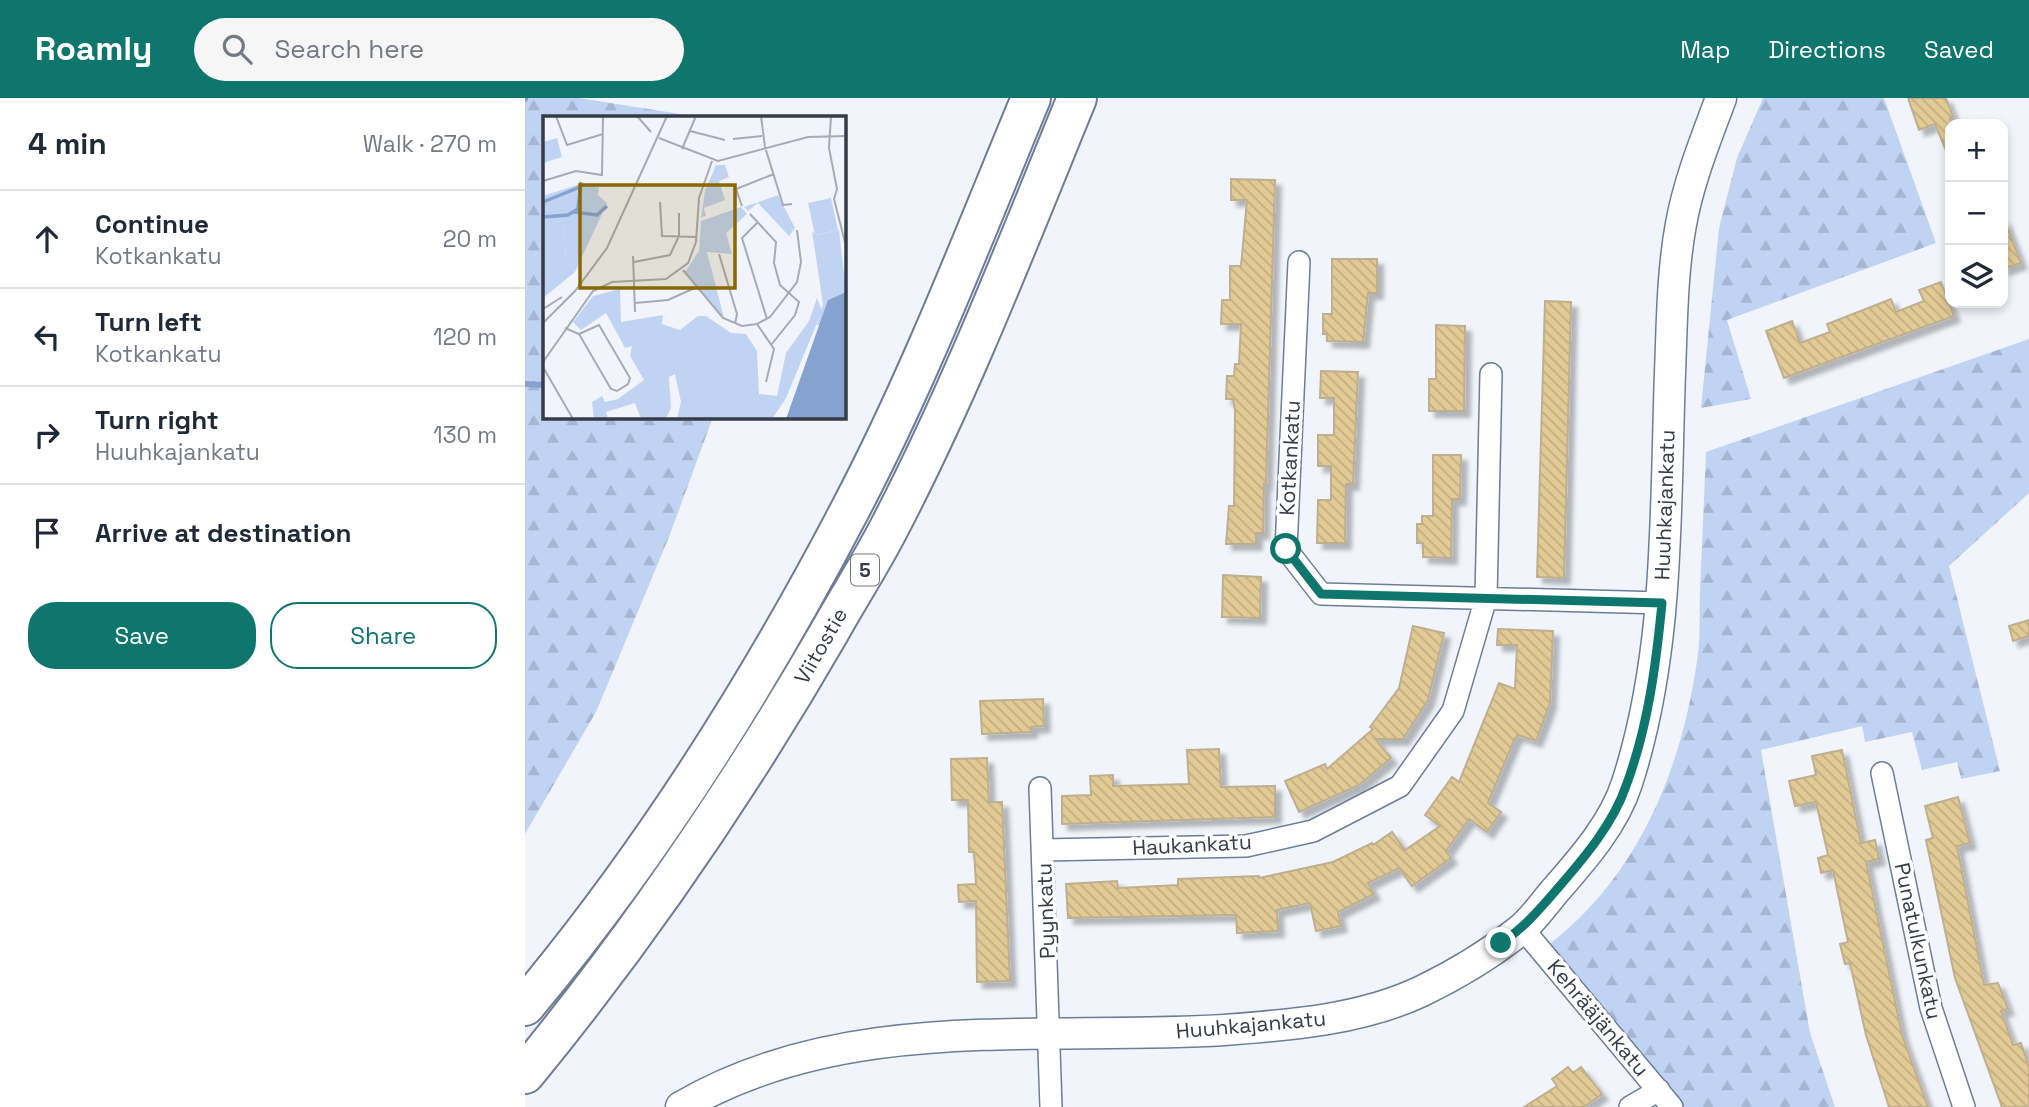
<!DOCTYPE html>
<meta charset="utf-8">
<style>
:root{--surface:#fff;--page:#f6f6f7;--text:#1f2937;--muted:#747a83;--line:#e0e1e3;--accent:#0f766e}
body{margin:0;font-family:"Space Grotesk",sans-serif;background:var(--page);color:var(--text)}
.controls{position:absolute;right:21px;top:21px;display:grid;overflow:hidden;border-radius:14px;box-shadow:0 4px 10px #0003}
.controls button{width:63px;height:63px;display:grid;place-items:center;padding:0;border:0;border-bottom:2px solid var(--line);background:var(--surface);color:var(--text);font:35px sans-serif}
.stop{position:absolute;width:21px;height:21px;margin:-16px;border:5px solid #0f766e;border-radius:50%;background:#fff}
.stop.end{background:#0f766e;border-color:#fff;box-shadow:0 2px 7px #0008}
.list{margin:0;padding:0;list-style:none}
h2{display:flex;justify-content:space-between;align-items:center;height:91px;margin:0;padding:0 28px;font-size:30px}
h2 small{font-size:23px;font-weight:400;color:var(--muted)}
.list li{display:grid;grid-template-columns:46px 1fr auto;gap:21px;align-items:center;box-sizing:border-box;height:98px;padding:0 28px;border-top:2px solid var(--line)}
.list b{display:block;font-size:26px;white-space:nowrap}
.list p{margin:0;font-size:23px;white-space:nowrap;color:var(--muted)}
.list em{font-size:23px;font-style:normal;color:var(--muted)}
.actions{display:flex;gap:14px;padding:21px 28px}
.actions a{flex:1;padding:16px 0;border:2px solid var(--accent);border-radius:28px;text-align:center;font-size:24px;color:var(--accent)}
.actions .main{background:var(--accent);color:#fff}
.icon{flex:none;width:38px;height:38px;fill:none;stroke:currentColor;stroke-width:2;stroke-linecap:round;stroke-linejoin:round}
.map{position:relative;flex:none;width:1504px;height:1009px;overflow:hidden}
header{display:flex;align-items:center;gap:42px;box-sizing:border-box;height:98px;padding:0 35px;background:var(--accent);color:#fff}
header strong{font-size:33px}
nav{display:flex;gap:38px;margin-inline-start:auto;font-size:24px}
.search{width:490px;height:63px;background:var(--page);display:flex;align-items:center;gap:18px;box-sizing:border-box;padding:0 24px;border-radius:38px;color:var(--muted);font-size:26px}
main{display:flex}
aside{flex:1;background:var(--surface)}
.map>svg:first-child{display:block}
.forest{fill:url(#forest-firs)}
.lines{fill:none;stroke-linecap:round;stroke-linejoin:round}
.stream{stroke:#86a2cf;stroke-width:6}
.building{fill:url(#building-back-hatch);stroke:#beaf90;stroke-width:2;filter:url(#shadow)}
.street-casing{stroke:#6d7d98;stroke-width:24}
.secondary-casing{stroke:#6d7d98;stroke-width:33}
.highway-casing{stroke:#6d7d98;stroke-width:42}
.street{stroke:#fff;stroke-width:21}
.secondary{stroke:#fff;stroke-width:30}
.highway{stroke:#fff;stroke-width:38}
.route{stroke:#0f766e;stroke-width:9}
.labels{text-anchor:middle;stroke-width:7;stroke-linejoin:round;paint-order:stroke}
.shield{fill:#fff;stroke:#72767f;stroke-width:2}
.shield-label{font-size:19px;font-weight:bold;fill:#353c48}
.street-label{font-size:21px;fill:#353c48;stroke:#fff}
.inset-river{fill:none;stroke:#86a2cf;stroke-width:3.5}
.inset-road{fill:none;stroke:#a6abb3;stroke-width:2}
.view{fill:#896704;fill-opacity:0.15;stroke:#896704;stroke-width:3.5}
.inset-edge{fill:none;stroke:#353c48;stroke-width:3.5}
</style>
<header>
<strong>Roamly</strong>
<div class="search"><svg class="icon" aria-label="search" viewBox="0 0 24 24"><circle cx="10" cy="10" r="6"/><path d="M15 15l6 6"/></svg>Search here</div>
<nav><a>Map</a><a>Directions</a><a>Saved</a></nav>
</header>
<main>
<aside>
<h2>4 min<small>Walk · 270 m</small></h2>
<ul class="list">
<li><svg class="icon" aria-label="ahead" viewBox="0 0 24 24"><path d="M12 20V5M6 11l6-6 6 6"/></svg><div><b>Continue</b><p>Kotkankatu</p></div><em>20 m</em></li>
<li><svg class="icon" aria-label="left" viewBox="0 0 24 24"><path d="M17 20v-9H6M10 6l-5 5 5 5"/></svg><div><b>Turn left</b><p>Kotkankatu</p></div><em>120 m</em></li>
<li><svg class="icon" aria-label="right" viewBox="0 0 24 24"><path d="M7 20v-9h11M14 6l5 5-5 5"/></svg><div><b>Turn right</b><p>Huuhkajankatu</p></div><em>130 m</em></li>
<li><svg class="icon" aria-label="arrive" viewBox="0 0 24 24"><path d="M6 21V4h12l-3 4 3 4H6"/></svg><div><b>Arrive at destination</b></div></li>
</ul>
<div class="actions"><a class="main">Save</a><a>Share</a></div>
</aside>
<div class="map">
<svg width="1504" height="1009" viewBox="0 0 1504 1009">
<defs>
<pattern id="forest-firs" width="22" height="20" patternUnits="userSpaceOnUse" patternTransform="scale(1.75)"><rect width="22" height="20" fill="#c0d3f3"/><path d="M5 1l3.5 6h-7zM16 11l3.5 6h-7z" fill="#a6b6d2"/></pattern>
<pattern id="building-back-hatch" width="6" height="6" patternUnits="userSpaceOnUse" patternTransform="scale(1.75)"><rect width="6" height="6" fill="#e2ca95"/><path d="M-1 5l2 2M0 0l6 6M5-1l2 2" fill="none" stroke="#c2ae82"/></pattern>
<filter id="shadow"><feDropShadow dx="6" dy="6" stdDeviation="2" flood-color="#0004"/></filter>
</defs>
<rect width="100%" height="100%" fill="#f1f5fb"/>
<path class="forest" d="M0 0H54L174 19H19V318L188 319 144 439 71 614 0 736Z
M1238 0H1359L1411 145 1202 222 1226 301 1176 310 1194 130 1212 60Z
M1504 241V395L1424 468 1475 673 1436 681 1432 664 1397 672 1387 634 1340 644 1337 628 1236 652 1285 935 1310 1009H1156L1022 848C1113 779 1156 673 1172 563 1176 540 1174 516 1175 493 1177 447 1179 401 1181 354Z"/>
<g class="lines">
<path class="stream" d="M0 1V0
M0 286 19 287"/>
</g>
<path class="building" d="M1383 0H1421L1428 19 1425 20V62L1410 26 1394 32Z
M706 81 750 82 741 386H739L738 435H731V446H701L704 408H709L710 313 708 301H701L702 278H709L710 266H714L716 226H696L697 202H705V168H716L722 102H706Z
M1479 121 1496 165 1478 171V122Z
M807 161H852V195H843L838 244 802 243V236H798V216H807Z
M1416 184 1429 218 1259 280 1241 233 1267 223 1275 245 1305 234 1302 226 1366 201 1371 214 1399 203 1394 192Z
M1020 203 1046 204 1039 480 1012 479Z
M911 227 940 228 939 313H904V281H911Z
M796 273 833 274 828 386H821L820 445H792L793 402H806V368H793V337H809V300H795Z
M908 357H936L935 401H927L926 460 898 459V445H892V426H897V418H908Z
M698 477 736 479 735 520 697 519Z
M1504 522V538L1488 543 1484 528Z
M888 528 919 535 903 602 878 641H850L866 660 834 687 774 714 760 683 800 666 802 671 848 631 845 629 874 590Z
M973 531 1028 533 1025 605 1011 643 993 637 989 642 963 705 976 714 962 734 944 721 921 753 926 760 887 788 874 770 843 785 849 796 813 814 816 828 791 833 785 805 752 812 753 833 712 835 711 817 543 820 541 786 592 783 593 790 653 787V781L734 778V780L808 764 847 745 848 747 867 734 880 752 915 728 900 717 927 679 934 684 974 585 990 591 992 547H972Z
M518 601 519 628 506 629V634L457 636 455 603Z
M694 651 696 689 750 688V719L537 726V698L566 697 565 678 588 677V688L664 686 662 652Z
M1317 652 1336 745 1350 742 1354 761 1341 764 1377 937 1403 1009H1364L1341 937 1325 865 1320 866 1315 846 1323 844 1308 772 1296 775 1293 760 1303 757 1291 704 1270 708 1264 683 1291 677 1287 658Z
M462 660 464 704H477L485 883 452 884 451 803 434 804 433 787 451 786 449 754H444L443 702H427L426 661Z
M1433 699 1445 745 1432 748 1459 887 1473 885 1483 911 1476 913 1488 947 1496 945 1504 969V1009H1477L1430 880 1401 742 1408 740 1400 708Z
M1043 969 1048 975 1056 969 1077 996 1059 1009H999L1032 988 1027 981Z"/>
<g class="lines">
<defs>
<path id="street" d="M774 164 761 451 796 496 1137 505
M1357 675 1406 910 1439 1009
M515 690 526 1009
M518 752 721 748 788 733 875 688 928 613 961 500 966 276
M998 831 1147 1009
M1105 1009 1134 992"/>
<path id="secondary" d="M156 1009C319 913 518 943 699 932 765 927 836 922 897 893 930 877 965 856 994 833 1007 823 1018 807 1029 794 1057 762 1089 726 1102 685 1145 552 1140 412 1145 275 1147 225 1147 175 1156 126 1164 82 1181 41 1196 0"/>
<path id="highway" d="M0 908C128 755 235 585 327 408 396 276 449 137 506 0
M0 976C114 837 215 689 305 533 324 499 346 465 364 430 436 292 493 144 552 0"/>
</defs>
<use href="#street" class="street-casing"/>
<use href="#secondary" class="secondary-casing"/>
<use href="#highway" class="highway-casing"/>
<use href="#street" class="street"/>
<use href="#secondary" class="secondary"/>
<use href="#highway" class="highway"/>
</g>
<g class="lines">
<path class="route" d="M761 451 796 496 1137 505C1131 567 1123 629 1101 688 1088 726 1059 760 1033 790 1015 811 999 830 976 845"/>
</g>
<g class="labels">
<rect class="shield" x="326" y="456.5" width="28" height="31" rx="5"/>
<g class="shield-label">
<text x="340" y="479">5</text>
</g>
<g class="street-label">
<text transform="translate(765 360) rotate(-87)" y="7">Kotkankatu</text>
<text transform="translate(1140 407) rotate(-88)" y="7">Huuhkajankatu</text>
<text transform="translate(296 548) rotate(-60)" y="7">Viitostie</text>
<text transform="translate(667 747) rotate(-3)" y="7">Haukankatu</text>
<text transform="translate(521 813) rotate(-92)" y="7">Pyynkatu</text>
<text transform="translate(1393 843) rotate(78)" y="7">Punatulkunkatu</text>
<text transform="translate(1073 920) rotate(50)" y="7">Kehrääjänkatu</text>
<text transform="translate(726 927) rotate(-5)" y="7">Huuhkajankatu</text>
</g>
</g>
<g transform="translate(18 18)">
<rect width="303" height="303" fill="#f1f5fb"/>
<path d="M296 114 303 176 285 184 278 210 274 209 280 188 269 115 273 119Z" fill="#c0d3f3"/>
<path d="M173 49H182L186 61 176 65 182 84 161 92 163 100 158 101 162 75ZM37 68 56 71 55 79 64 87 32 156 23 144 21 106 0 103V80ZM235 79 252 112 246 120 215 87 205 95 201 91ZM198 91 204 98 183 117 189 138 164 136 181 202 142 156 156 135 158 105ZM77 173 78 206 120 199 119 208 137 214 155 200H163L188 217 203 218 214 235 216 278 234 280 243 237 266 205 274 182 279 195 243 282 229 303H134L138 286 132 258 126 261 128 292 123 303H98L92 287 63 296 65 303H51L49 286 59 280 62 286 75 283 101 264 87 240 89 230 82 232 63 197 38 214 30 206 50 180Z" fill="#c0d3f3"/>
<path d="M0 103 21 105 23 144 32 156 0 182Z" fill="#c0d3f3"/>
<path d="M14 22 19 41 0 47V26ZM288 82 295 114 272 119 265 87Z" fill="#c0d3f3"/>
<path d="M303 176V303H243L285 184Z" fill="#86a2cf"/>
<path class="inset-river" d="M0 86 37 71M31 96 54 99 64 90M0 101 25 99 35 93 38 66"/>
<path class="inset-road" d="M13 0 24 29 60 18M94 0 108 16M218 0 222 31 240 89 249 88M288 0 286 32 294 73 291 83 303 130M147 15 182 24M116 22 175 45 265 21 303 20M190 23 219 20M139 33 153 0M0 65 33 55 59 59 60 0M117 86 119 120 154 121M199 90 193 73 231 58M207 98 233 126 231 147 237 169 256 186 252 199 228 229M215 106 199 122 224 203M176 138 194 198 192 208M90 140 92 196M91 146 127 139 136 120V97M140 154 180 202 199 210 214 208 227 201 254 166 258 146 254 114M92 187 125 184 154 171M0 193 19 181M0 207 32 175 64 132 124 0M214 208 231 233 223 266M22 212 36 218 68 273 74 275 85 268 87 262 56 209 36 218M0 246 50 175 69 166 123 163 145 147 153 126 156 82 169 45M0 251 30 303"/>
<path class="view" d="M37 69H192V172H37Z"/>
<rect width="303" height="303" class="inset-edge"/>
</g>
</svg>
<div class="controls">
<button>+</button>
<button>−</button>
<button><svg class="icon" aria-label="layers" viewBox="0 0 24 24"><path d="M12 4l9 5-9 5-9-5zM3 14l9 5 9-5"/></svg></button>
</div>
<div class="stop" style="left:761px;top:451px"></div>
<div class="stop end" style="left:976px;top:845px"></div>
</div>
</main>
